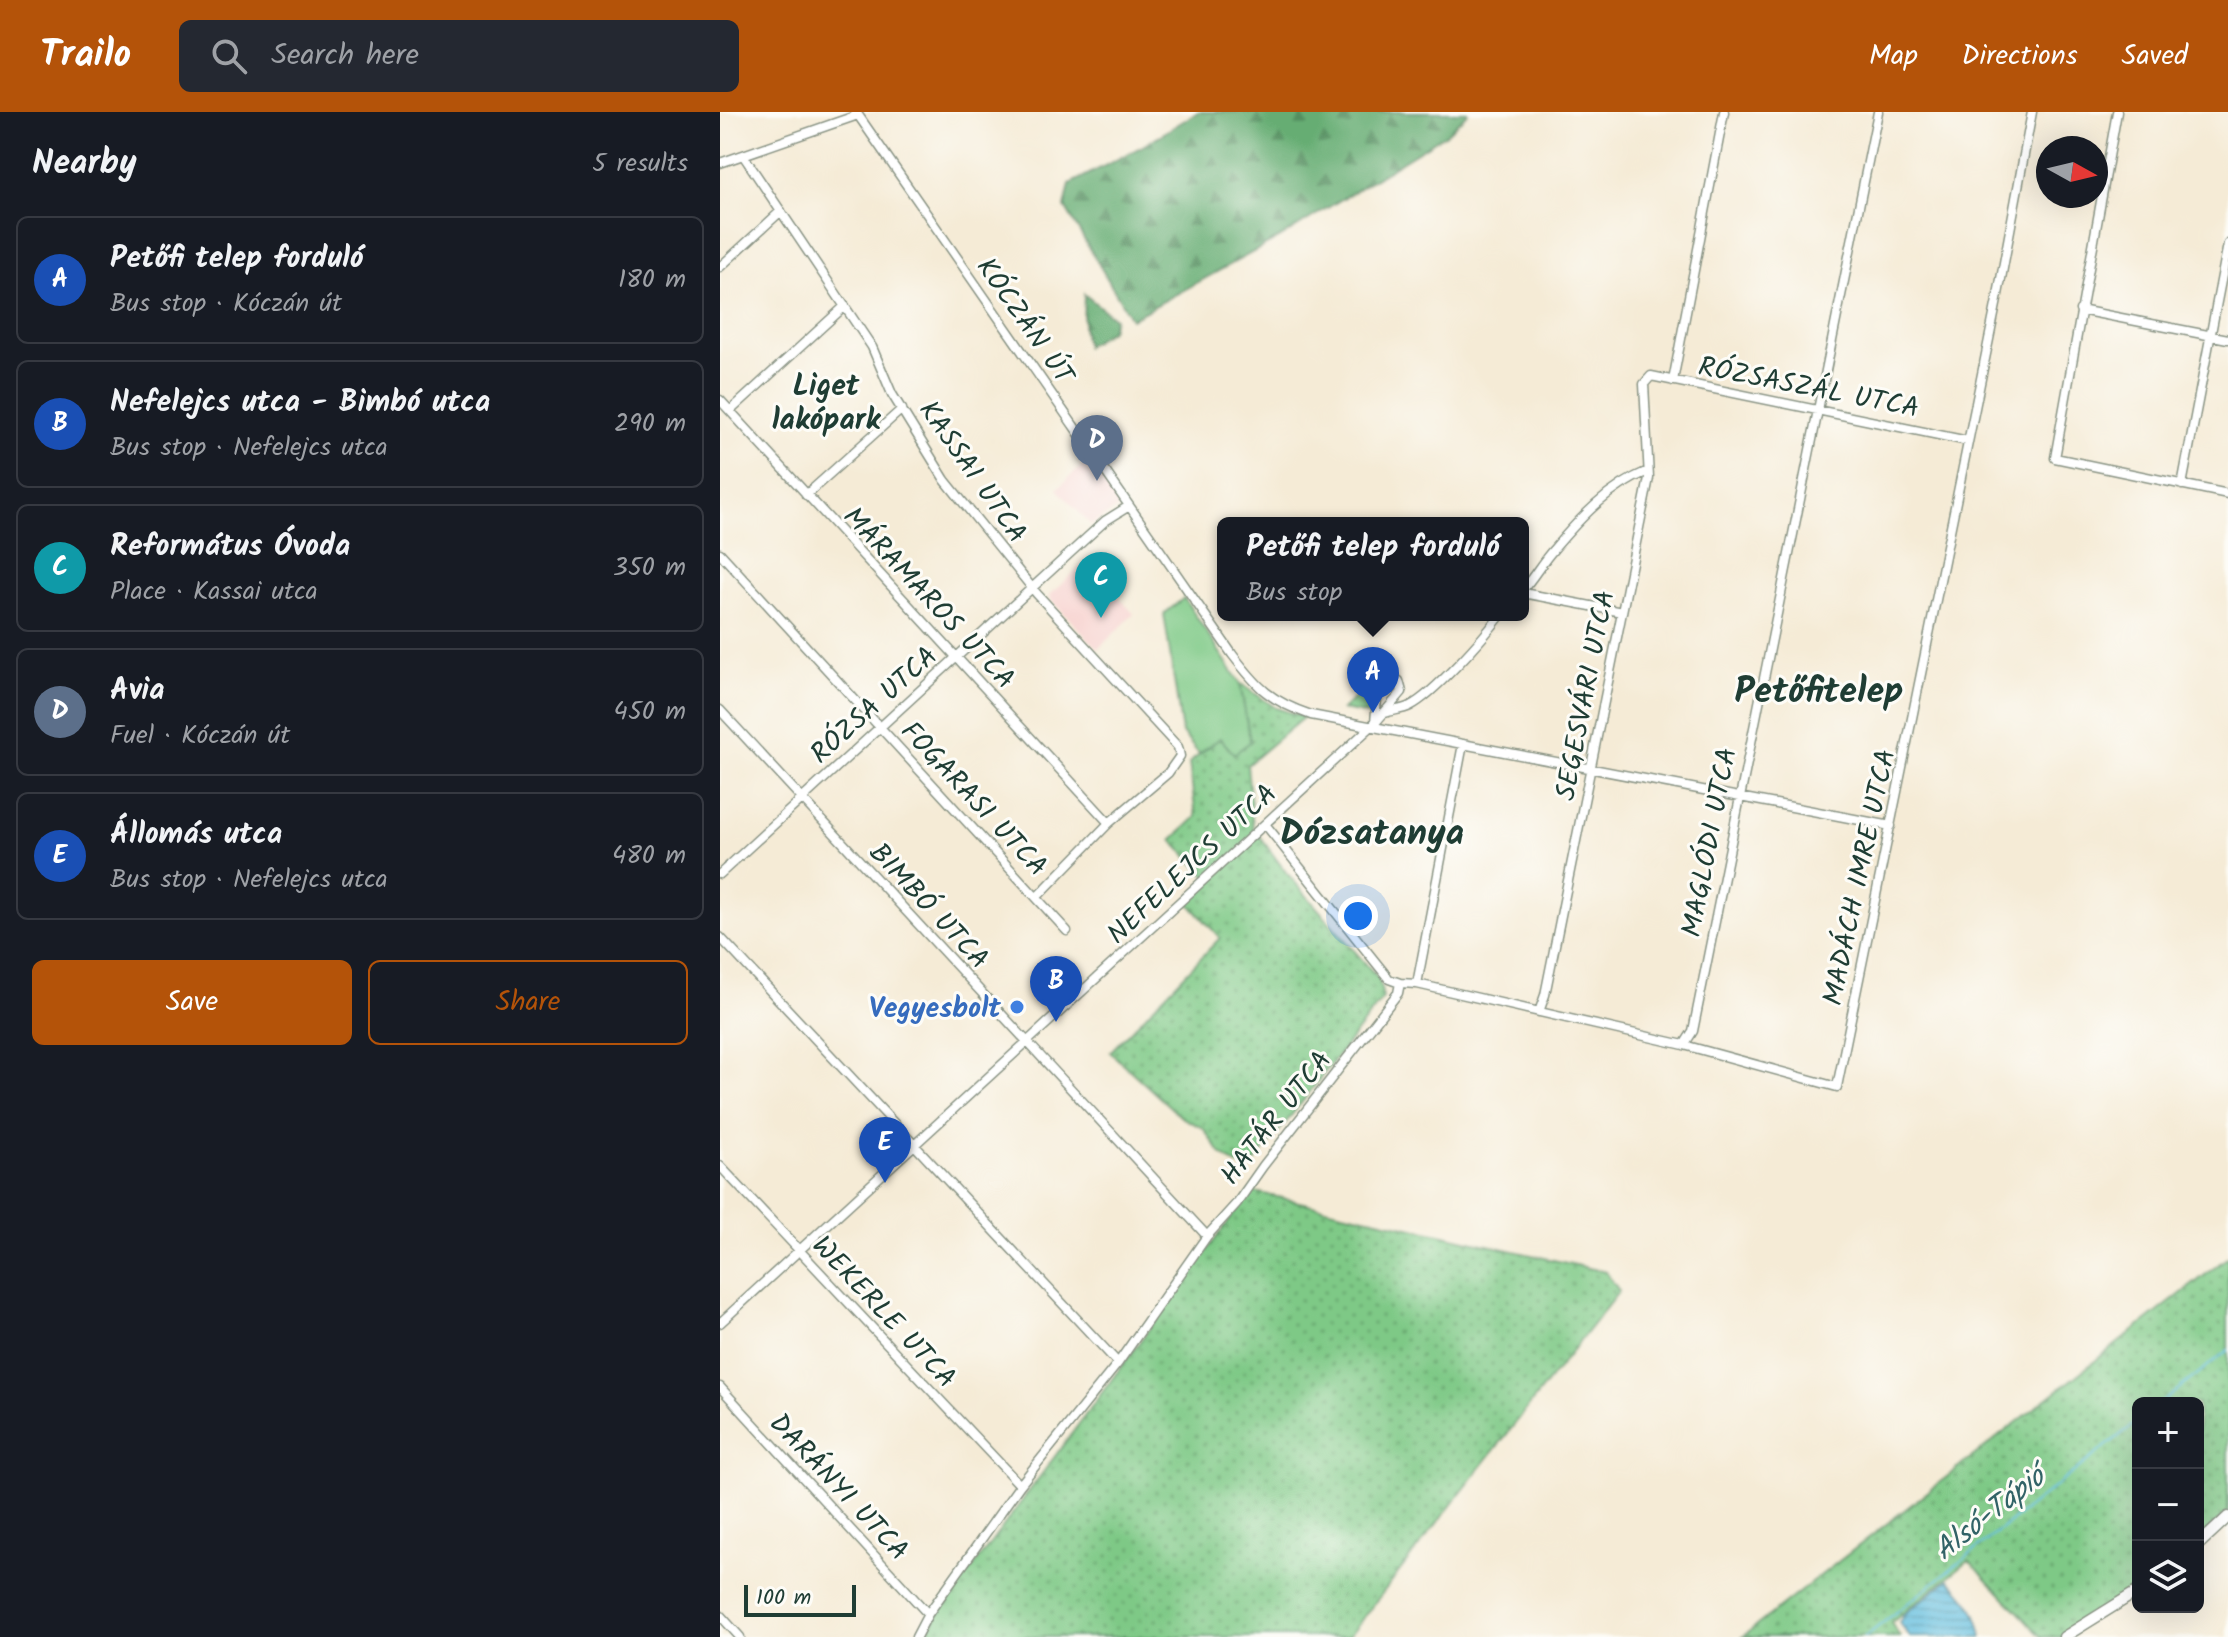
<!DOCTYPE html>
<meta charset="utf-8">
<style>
:root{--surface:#171b24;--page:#242831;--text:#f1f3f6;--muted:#9ea1a6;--line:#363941;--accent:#b45309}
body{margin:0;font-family:Kalam,sans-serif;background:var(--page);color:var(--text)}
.controls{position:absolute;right:24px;bottom:24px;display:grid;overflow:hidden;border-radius:12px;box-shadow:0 8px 32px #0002}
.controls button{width:72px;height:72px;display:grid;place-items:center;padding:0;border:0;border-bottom:2px solid var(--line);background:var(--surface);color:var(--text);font:40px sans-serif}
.compass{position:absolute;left:1316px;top:24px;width:72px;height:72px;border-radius:50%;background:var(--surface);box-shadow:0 8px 32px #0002;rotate:98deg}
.scale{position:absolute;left:24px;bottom:20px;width:112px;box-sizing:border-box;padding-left:8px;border:4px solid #1f3d34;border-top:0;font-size:22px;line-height:28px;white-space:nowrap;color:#1f3d34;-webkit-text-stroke:6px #fdfcf7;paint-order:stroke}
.you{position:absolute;left:638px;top:804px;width:28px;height:28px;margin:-20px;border:6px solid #fff;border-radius:50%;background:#1a73e8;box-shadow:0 0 0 12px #1a73e833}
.badge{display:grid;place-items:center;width:52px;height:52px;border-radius:50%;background:var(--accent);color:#fff;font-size:26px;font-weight:700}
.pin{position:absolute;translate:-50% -66px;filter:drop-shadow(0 2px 4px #0008)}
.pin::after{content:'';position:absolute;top:42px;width:28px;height:24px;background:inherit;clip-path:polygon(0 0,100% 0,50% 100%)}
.popup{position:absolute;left:497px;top:405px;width:312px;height:104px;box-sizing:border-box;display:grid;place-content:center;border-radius:12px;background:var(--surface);filter:drop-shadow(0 2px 6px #0005);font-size:26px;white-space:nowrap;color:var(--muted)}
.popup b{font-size:30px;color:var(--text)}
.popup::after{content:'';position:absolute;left:50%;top:100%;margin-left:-16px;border:16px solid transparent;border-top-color:var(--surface)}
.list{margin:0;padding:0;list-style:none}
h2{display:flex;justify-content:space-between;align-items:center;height:104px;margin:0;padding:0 32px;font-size:34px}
h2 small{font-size:26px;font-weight:400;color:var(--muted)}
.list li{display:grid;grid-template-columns:52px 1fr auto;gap:24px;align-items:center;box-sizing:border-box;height:128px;margin:0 16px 16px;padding:0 16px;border:2px solid var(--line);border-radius:12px}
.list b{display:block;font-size:30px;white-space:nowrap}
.list p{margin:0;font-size:26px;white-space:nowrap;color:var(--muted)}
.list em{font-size:26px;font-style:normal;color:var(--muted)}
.actions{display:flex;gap:16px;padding:24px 32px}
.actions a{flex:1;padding:18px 0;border:2px solid var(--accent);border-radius:12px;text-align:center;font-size:28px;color:var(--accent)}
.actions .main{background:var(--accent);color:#fff}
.icon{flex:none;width:44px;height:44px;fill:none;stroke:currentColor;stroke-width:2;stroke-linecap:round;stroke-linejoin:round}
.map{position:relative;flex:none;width:1508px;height:1525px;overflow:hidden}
header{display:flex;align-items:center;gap:48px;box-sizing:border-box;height:112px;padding:0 40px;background:var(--accent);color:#fff}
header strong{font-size:38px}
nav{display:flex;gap:44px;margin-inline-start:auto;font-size:28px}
.search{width:560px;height:72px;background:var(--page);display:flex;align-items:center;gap:20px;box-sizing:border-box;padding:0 28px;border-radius:12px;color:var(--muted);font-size:30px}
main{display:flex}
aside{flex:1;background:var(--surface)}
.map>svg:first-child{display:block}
.built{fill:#f7d0cd}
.grass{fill:url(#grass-dots);stroke:#4e835d;stroke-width:2}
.forest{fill:url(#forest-firs);stroke:#427554;stroke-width:2}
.green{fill:#7ec986;stroke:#4e835d;stroke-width:2}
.water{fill:url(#water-rules);stroke:#407d89;stroke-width:2}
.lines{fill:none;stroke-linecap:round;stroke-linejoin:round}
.stream{stroke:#60bdde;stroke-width:2}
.minor-casing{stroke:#8a9485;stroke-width:11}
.major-casing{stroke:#8a9485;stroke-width:13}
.minor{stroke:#fff;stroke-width:8}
.major{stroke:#fff;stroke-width:10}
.shop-dot{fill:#3f7fe0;stroke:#fdfcf7;stroke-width:3}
.labels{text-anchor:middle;stroke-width:6;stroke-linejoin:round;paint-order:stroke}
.street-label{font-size:28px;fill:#1f3d34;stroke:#fdfcf7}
.shop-label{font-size:28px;font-weight:bold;fill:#366cbe;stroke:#fdfcf7;text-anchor:end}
.neighbourhood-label{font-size:30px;font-weight:bold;fill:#1f3d34;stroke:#fdfcf7}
.water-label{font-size:30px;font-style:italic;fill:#326367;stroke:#fdfcf7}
.district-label{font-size:36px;font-weight:bold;fill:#1f3d34;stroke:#fdfcf7}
</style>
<header>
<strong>Trailo</strong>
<div class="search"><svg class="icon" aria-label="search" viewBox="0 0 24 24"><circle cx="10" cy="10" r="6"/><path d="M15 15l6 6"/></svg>Search here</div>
<nav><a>Map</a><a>Directions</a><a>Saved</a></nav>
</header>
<main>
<aside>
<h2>Nearby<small>5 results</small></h2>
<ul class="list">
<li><span class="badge" style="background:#1a4fb4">A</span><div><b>Petőfi telep forduló</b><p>Bus stop · Kóczán út</p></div><em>180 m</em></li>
<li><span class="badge" style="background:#1a4fb4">B</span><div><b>Nefelejcs utca - Bimbó utca</b><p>Bus stop · Nefelejcs utca</p></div><em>290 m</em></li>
<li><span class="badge" style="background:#0f9aa8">C</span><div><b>Református Óvoda</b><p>Place · Kassai utca</p></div><em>350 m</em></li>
<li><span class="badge" style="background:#5c6f8a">D</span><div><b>Avia</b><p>Fuel · Kóczán út</p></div><em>450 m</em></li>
<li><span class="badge" style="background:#1a4fb4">E</span><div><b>Állomás utca</b><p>Bus stop · Nefelejcs utca</p></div><em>480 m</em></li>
</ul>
<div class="actions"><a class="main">Save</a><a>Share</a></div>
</aside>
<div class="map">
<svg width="1508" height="1525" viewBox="0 0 1508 1525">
<defs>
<pattern id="grass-dots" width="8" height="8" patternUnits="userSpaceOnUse" patternTransform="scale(2)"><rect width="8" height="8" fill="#7ec986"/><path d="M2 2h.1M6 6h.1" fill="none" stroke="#67a46e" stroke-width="1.8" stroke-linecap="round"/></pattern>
<pattern id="forest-firs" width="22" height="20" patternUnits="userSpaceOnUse" patternTransform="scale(2)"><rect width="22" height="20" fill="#66ad73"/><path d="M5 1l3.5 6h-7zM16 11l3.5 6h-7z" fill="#538e5f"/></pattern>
<pattern id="water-rules" width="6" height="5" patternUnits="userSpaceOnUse" patternTransform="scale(2)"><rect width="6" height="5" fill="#60bdde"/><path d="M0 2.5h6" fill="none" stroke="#4f9bb5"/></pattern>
</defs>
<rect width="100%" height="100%" fill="#fdfcf7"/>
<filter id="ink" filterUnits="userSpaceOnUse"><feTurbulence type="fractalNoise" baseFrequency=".0125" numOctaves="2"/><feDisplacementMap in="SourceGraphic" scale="16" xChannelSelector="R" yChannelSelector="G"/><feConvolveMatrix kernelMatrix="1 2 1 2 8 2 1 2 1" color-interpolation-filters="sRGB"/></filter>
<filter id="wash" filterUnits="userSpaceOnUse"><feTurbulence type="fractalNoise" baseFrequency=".006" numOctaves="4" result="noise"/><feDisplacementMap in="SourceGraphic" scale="32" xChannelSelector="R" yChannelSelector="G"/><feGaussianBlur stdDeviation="1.8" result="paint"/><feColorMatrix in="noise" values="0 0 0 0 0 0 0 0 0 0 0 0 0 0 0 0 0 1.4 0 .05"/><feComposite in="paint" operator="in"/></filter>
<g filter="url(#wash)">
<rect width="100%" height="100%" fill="#f5ebd6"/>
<path class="built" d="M369 347 402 393 371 413 337 377Z
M366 449 414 502 378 537 331 488 330 483Z"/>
<path class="grass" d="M520 571 556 596 584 605 527 653 533 715 565 759 659 867 663 886 535 1050 527 1056 515 1052 501 1042 483 1016 461 1005 390 940 500 826 467 789 490 768 452 728 476 705 469 651 500 626 530 630Z
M531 1079 886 1160 899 1179 628 1525H205L216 1505Z
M1508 1145V1400L1478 1428V1291H1418V1475L1340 1525H1322L1249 1448 1171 1511 1180 1525H1022Z"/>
<path class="forest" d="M478 0H747L748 1 726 22 561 125 411 207 345 95 350 72 421 35Z
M364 182 394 206 391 218 366 234 363 218Z"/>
<path class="green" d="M464 486 520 571 530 630 514 642 500 626 479 642 462 621 444 502Z
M654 567 650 603 622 598Z"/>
<path class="water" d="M1229 1467C1249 1489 1257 1496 1262 1525H1190L1179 1511 1183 1504Z"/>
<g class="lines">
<path class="stream" d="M1441 1291 1508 1238
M1145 1525 1418 1309"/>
</g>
</g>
<g filter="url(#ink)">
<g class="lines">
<defs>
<path id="minor" d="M136 0 512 542C538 576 550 589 591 603L1171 714
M1397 0 1335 346 1508 382
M23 43 152 235 172 282 225 368 317 482 458 635 460 644 448 661 389 711 317 785
M0 51 138 3
M0 155 61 99
M1360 198 1508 227
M953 269 1004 0
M0 288 389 711
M10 299 125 194
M1462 373 1508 132
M86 383 182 297
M0 441 347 819
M803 477C814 465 822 450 833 438 860 406 889 375 928 359
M803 481 902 500
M0 598 487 1124
M665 601C673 598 682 598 690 594 714 582 764 525 781 503
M545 712 669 867 680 871 697 872 964 933 1117 975 1278 183 1312 0
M0 762 385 409 409 394
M0 825 398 1251
M697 872 743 632
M819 900 825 883 929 366 924 272 931 264 1248 329
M964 933 973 919 1158 0
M0 1054 300 1373
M0 1211 655 611 682 580 679 569 675 566 662 567 658 572 655 611
M0 1275 208 1502
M0 1503 20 1525
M196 1525 208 1502 300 1373 398 1251 487 1124 517 1091 543 1054 678 881 680 871"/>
<path id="major" d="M1478 1433 1508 1405
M1344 1525 1418 1479"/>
</defs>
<use href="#minor" class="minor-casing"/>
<use href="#major" class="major-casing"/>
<use href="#minor" class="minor"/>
<use href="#major" class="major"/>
</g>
</g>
<circle class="shop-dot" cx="297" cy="895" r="8"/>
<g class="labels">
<g class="street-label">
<text transform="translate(306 208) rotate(55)" y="10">KÓCZÁN ÚT</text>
<text transform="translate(1089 274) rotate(11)" y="10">RÓZSASZÁL UTCA</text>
<text transform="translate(254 359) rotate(55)" y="10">KASSAI UTCA</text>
<text transform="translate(210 485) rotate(47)" y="10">MÁRAMAROS UTCA</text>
<text transform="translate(864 583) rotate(-79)" y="10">SEGESVÁRI UTCA</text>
<text transform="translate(153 592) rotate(-42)" y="10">RÓZSA UTCA</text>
<text transform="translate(255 686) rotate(47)" y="10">FOGARASI UTCA</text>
<text transform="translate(988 730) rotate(-79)" y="10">MAGLÓDI UTCA</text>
<text transform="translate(471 751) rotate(-43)" y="10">NEFELEJCS UTCA</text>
<text transform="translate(1138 765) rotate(-78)" y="10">MADÁCH IMRE UTCA</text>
<text transform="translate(210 793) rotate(47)" y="10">BIMBÓ UTCA</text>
<text transform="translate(555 1005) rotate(-52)" y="10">HATÁR UTCA</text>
<text transform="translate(165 1199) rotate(47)" y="10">WEKERLE UTCA</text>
<text transform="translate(120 1374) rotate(47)" y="10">DARÁNYI UTCA</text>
</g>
<g class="shop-label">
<text x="281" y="905">Vegyesbolt</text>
</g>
<g class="neighbourhood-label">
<text x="106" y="283">Liget<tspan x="106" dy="34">lakópark</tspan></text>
</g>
<g class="water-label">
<text transform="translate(1269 1401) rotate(-38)" y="10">Alsó-Tápió</text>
</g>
<g class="district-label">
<text x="1099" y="590">Petőfitelep</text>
<text x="652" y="732">Dózsatanya</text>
</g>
</g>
</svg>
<div class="controls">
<button>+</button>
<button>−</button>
<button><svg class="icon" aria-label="layers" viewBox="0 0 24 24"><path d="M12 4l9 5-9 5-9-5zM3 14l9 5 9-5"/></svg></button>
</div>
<svg class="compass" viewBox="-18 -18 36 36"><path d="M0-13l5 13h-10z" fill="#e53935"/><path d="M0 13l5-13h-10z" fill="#9ea1a6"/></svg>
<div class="scale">100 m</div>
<div class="you"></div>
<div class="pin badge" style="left:653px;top:601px;background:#1a4fb4">A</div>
<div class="popup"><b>Petőfi telep forduló</b>Bus stop</div>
<div class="pin badge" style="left:336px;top:910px;background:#1a4fb4">B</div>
<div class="pin badge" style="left:381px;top:506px;background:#0f9aa8">C</div>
<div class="pin badge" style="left:377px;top:369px;background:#5c6f8a">D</div>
<div class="pin badge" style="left:165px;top:1071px;background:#1a4fb4">E</div>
</div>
</main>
